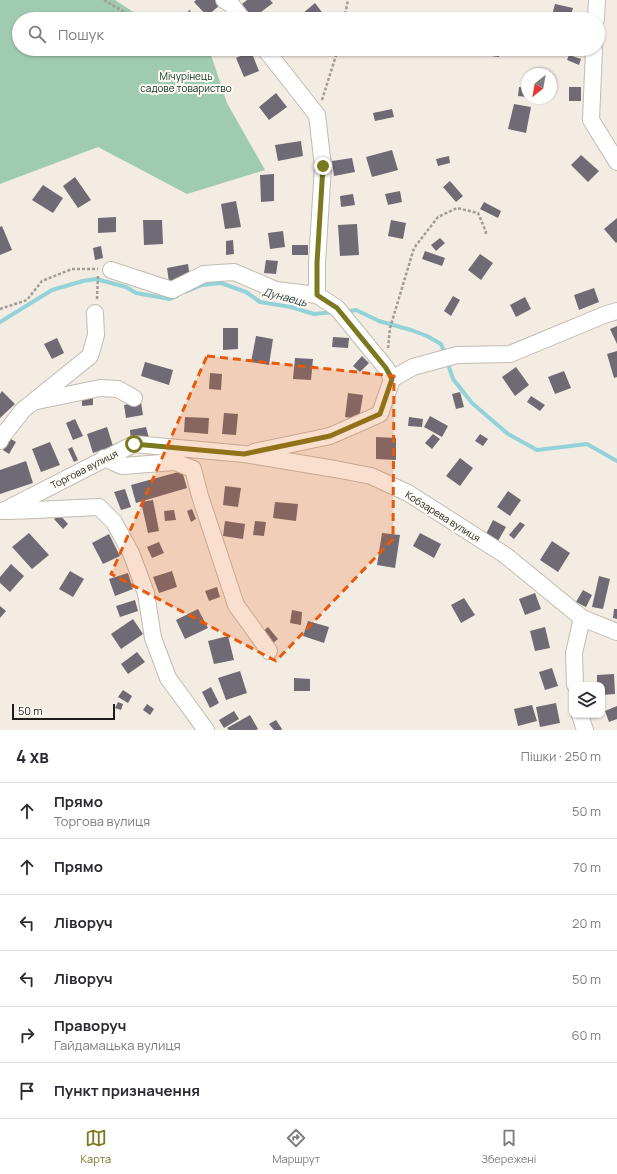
<!DOCTYPE html>
<html lang="uk">
<meta charset="utf-8">
<style>
:root{--surface:#fff;--page:#f7f7f7;--text:#2b2b33;--muted:#7c7c81;--line:#e1e1e2;--accent:#7b7920}
body{margin:0;font-family:Manrope,sans-serif;background:var(--page);color:var(--text)}
.controls{position:absolute;right:12px;bottom:12px;display:grid;overflow:hidden;border-radius:8px;box-shadow:0 1px 3px #0004}
.controls button{width:36px;height:36px;display:grid;place-items:center;padding:0;border:0;border-bottom:1px solid var(--line);background:var(--surface);color:var(--text);font:20px sans-serif}
.compass{position:absolute;left:521px;top:68px;width:36px;height:36px;border-radius:50%;background:var(--surface);box-shadow:0 1px 3px #0004;rotate:211deg}
.scale{position:absolute;left:12px;bottom:10px;width:103px;box-sizing:border-box;padding-left:4px;border:2px solid #1f1d1a;border-top:0;font-size:11px;line-height:14px;white-space:nowrap;color:#1f1d1a;-webkit-text-stroke:3px #fefaf4;paint-order:stroke}
.stop{position:absolute;width:12px;height:12px;margin:-9px;border:3px solid #7b7920;border-radius:50%;background:#fff}
.stop.end{background:#7b7920;border-color:#fff;box-shadow:0 1px 4px #0008}
.list{margin:0;padding:0;list-style:none}
h2{display:flex;justify-content:space-between;align-items:center;height:52px;margin:0;padding:0 16px;font-size:17px}
h2 small{font-size:13px;font-weight:400;color:var(--muted)}
.list li{display:grid;grid-template-columns:26px 1fr auto;gap:12px;align-items:center;box-sizing:border-box;height:56px;padding:0 16px;border-top:1px solid var(--line)}
.list b{display:block;font-size:15px;white-space:nowrap}
.list p{margin:0;font-size:13px;white-space:nowrap;color:var(--muted)}
.list em{font-size:13px;font-style:normal;color:var(--muted)}
.icon{flex:none;width:22px;height:22px;fill:none;stroke:currentColor;stroke-width:2;stroke-linecap:round;stroke-linejoin:round}
.map{position:relative;flex:none;width:617px;height:730px;overflow:hidden}
.search{position:absolute;background:var(--surface);box-shadow:0 1px 3px #0004;left:12px;right:12px;top:12px;height:44px;display:flex;align-items:center;gap:10px;box-sizing:border-box;padding:0 14px;border-radius:22px;color:var(--muted);font-size:15px}
.sheet{height:388px;background:var(--surface)}
nav{display:flex;justify-content:space-around;align-items:center;box-sizing:border-box;height:56px;border-top:1px solid var(--line);background:var(--surface);font-size:11px;color:var(--muted)}
nav a{display:grid;justify-items:center;gap:2px}
nav .on{color:var(--accent)}
.map>svg:first-child{display:block}
.green{fill:#9fcbb0}
.lines{fill:none;stroke-linecap:round;stroke-linejoin:round}
.stream{stroke:#93d2d8;stroke-width:4}
.building{fill:#6f6a73}
.street-casing{stroke:#c1bbb1;stroke-width:18}
.path{stroke:#a19c96;stroke-width:2.5;stroke-dasharray:3 2;stroke-linecap:butt}
.street{stroke:#fff;stroke-width:16}
.route{stroke:#7b7920;stroke-width:5}
.marked{fill:#e8590c;fill-opacity:0.2;stroke:#e8590c;stroke-width:3;stroke-dasharray:8 5;stroke-linejoin:round}
.labels{text-anchor:middle;stroke-width:4;stroke-linejoin:round;paint-order:stroke}
.park-label{font-size:10px;fill:#09311e;stroke:#fefaf4}
.street-label{font-size:10px;fill:#1f1d1a;stroke:#fefaf4}
.water-label{font-size:11px;font-style:italic;fill:#17373a;stroke:#fefaf4}
</style>
<div class="map">
<svg width="617" height="730" viewBox="0 0 617 730">
<rect width="100%" height="100%" fill="#f3ece3"/>
<path class="green" d="M0 0H115L144 19H19V49H209L227 103 265 170 187 194 98 147 0 184Z"/>
<g class="lines">
<path class="stream" d="M185 292 202 285 221 283 246 292 260 302 291 307 314 314 335 312
M345 312 356 310 379 321 411 330 427 336 441 344 445 354
M0 322 52 290 83 281 96 279 126 287 136 293 170 299 177 296
M447 361 453 379 472 403 508 434 537 450 587 444 617 461"/>
</g>
<path class="building" d="M196 0H215L220 5 207 16 194 2Z
M247 0H270L273 3 253 18 242 4Z
M315 3 327 19H306L302 14Z
M555 4 573 8 570 19H551Z
M491 49H499V57L491 56Z
M506 49H530L529 54 506 53Z
M251 51 259 71 244 77 236 58Z
M569 55 581 59 579 65 567 60Z
M519 87 527 88V97L518 96Z
M569 87H581V101H569Z
M276 93 287 107 269 120 259 107Z
M514 104 531 107 526 133 508 129Z
M392 109 394 117 375 121 373 113Z
M301 141 303 156 278 161 275 145Z
M392 150 398 170 372 177 366 157Z
M581 155 599 171 588 182 571 165Z
M449 156 450 163 438 166 436 159Z
M352 158 355 172 334 176 332 161Z
M274 174V201L261 202 260 175Z
M75 177 91 200 78 208 63 186Z
M450 181 463 196 456 202 443 187Z
M43 185 63 198 53 213 32 200Z
M400 191 402 202 388 205 385 194Z
M353 194 355 205 341 207 340 196Z
M236 201 241 227 225 229 221 204Z
M484 202 501 211 498 218 480 209Z
M116 217V232L98 233V218Z
M617 218V242L616 243 604 229Z
M143 220H162L163 244 144 245Z
M391 220 406 223 403 239 388 236Z
M357 224 359 255 340 256 338 225Z
M2 226 12 250 0 255V227Z
M283 231 285 247 270 249 268 233Z
M440 238 445 243 436 251 431 245Z
M233 240 234 254 226 255V241Z
M292 245H308V255H292Z
M101 246 103 258 95 260 93 248Z
M425 251 445 258 442 266 422 259Z
M480 254 493 263 481 280 468 270Z
M266 260 278 261 276 274 264 273Z
M188 264 190 278 169 282 167 268Z
M594 288 599 302 579 310 574 295Z
M453 296 460 300 451 316 444 311Z
M525 297 531 309 516 317 510 305Z
M617 326V344L610 329Z
M223 328H238V349L223 350Z
M256 336 273 339 269 365 251 362Z
M333 337 349 338 348 348 332 347Z
M57 338 64 353 52 359 44 344Z
M617 351V377L614 378 607 354Z
M362 356 369 363 360 372 353 366Z
M295 358 313 359 311 380 293 379Z
M145 362 173 370 169 385 141 376Z
M516 367 529 385 515 396 502 377Z
M564 371 571 388 555 394 548 377Z
M210 373 222 374 221 390 209 389Z
M2 391 15 404 0 418V394Z
M460 392 464 407 456 409 452 394Z
M348 393 363 395 359 419 345 417Z
M82 394H93V405L82 406Z
M531 396 545 405 540 411 527 402Z
M141 402 143 415 126 418 124 405Z
M224 413 238 414 236 435 222 434Z
M430 416 448 426 442 437 424 427Z
M185 417 209 418 208 434 184 432Z
M409 417 423 419 422 427 408 426Z
M75 419 83 436 73 440 66 423Z
M107 427 113 446 93 453 87 434Z
M146 427 149 438 131 441 130 430Z
M433 434 440 439 432 449 425 443Z
M480 434 488 439 483 446 475 441Z
M376 437 396 438V460L376 459Z
M9 438 16 442 9 454 3 450Z
M50 442 60 465 41 472 32 449Z
M72 447 78 460 74 462 68 449Z
M460 458 473 468 460 486 446 476Z
M26 461 33 483 0 494V470Z
M182 471 187 488 136 503 131 485Z
M225 486 241 488 238 507 223 505Z
M125 489 131 507 121 510 114 492Z
M508 491 521 500 510 516 497 507Z
M153 500 159 531 148 533 141 502Z
M275 502 298 504 296 521 273 518Z
M192 509 196 519 191 522 187 511Z
M174 510 176 520 165 521 164 511Z
M60 515 68 524 63 529 54 519Z
M493 520 506 527 498 541 486 534Z
M225 521 245 524 243 539 223 536Z
M255 521 266 522 264 536 253 535Z
M520 522 525 525 514 539 509 535Z
M29 533 49 555 32 569 12 547Z
M382 533 400 535 395 568 377 565Z
M420 533 441 544 434 558 413 546Z
M109 534 120 556 103 564 92 543Z
M552 541 570 553 558 572 540 560Z
M159 542 164 553 152 558 147 547Z
M11 564 24 576 10 592 0 583V577Z
M70 571 84 579 73 597 59 589Z
M172 571 177 587 159 593 153 577Z
M128 573 133 589 115 596 109 579Z
M599 576 610 579 603 609 592 607Z
M217 587 220 597 209 601 205 591Z
M583 590 592 595 586 607 576 602Z
M535 593 541 609 525 615 519 599Z
M464 598 475 615 461 623 451 605Z
M135 600 138 611 120 617 116 606Z
M0 606 6 611 0 618Z
M198 609 208 628 185 639 176 620Z
M614 609H617V619L613 618Z
M292 610 302 612 301 625 290 623Z
M133 619 143 634 121 649 111 634Z
M308 621 329 627 324 643 303 636Z
M268 627 278 639 272 644 262 632Z
M545 627 550 648 535 651 530 631Z
M228 636 234 660 214 664 208 641Z
M137 652 145 662 128 674 121 664Z
M552 668 558 686 545 690 539 672Z
M240 671 247 693 226 700 218 678Z
M614 674 615 694 602 695V685H597V675Z
M294 678 310 679V691H294Z
M211 687 219 703 210 708 202 692Z
M123 690 132 696 128 703 118 697Z
M118 702 123 704 121 710 115 708Z
M556 703 560 723 540 727 536 707Z
M147 704 154 709 150 715 143 710Z
M532 705 537 721 518 726 514 709Z
M617 706V719L609 722 605 711Z
M234 711 239 719 224 728 219 720Z
M250 715 258 729 256 730H229L227 728Z
M276 720 282 729 281 730H274L269 724Z"/>
<g class="lines">
<defs>
<path id="street" d="M224 0 231 4 242 19
M596 19 597 0
M265 49 317 115 323 166 317 263V295
M594 49 591 120 617 162
M111 270 172 290 204 274 234 272 276 290 317 295 337 308 386 368 392 379
M37 401 100 388 118 389 134 398
M0 441 1 438 23 410 90 356 96 335 95 313
M254 452 330 436 380 414 392 379 413 367 457 355 510 354 604 315 617 311
M104 458 122 466 175 462 193 469 200 496 236 605 269 651
M0 511H3L134 444 244 454 335 469 371 476 408 493 505 555 582 618 617 632
M7 511 36 510 99 507 114 522 131 553 146 593 153 638 168 678 206 730
M575 685 574 653 582 618
M580 715 585 730"/>
</defs>
<use href="#street" class="street-casing"/>
<path class="path" d="M104 0 136 19
M189 10 192 19
M344 19 348 0
M197 49 200 50
M322 100 338 49
M97 299 98 276
M0 309 27 300 42 281 72 269H98
M388 348 390 328 414 248 438 217 457 208 478 213 486 232 485 235"/>
<use href="#street" class="street"/>
</g>
<g class="lines">
<path class="route" d="M134 444 244 454 330 436 380 414 392 379 386 368 337 308 317 295V263L323 166"/>
</g>
<path class="marked" d="M207 356 394 376 393 539 276 661 111 574Z"/>
<g class="labels">
<g class="park-label">
<text x="186" y="80">Мічурінець<tspan x="186" dy="12">садове товариство</tspan></text>
</g>
<g class="street-label">
<text transform="translate(84 469) rotate(-27)" y="4">Торгова вулиця</text>
<text transform="translate(443 516) rotate(32)" y="4">Кобзарева вулиця</text>
</g>
<g class="water-label">
<text transform="translate(285 297) rotate(15)" y="4">Дунаець</text>
</g>
</g>
</svg>
<div class="controls">
<button><svg class="icon" aria-label="layers" viewBox="0 0 24 24"><path d="M12 4l9 5-9 5-9-5zM3 14l9 5 9-5"/></svg></button>
</div>
<svg class="compass" viewBox="-18 -18 36 36"><path d="M0-13l5 13h-10z" fill="#e53935"/><path d="M0 13l5-13h-10z" fill="#7c7c81"/></svg>
<div class="scale">50 m</div>
<div class="stop" style="left:134px;top:444px"></div>
<div class="stop end" style="left:323px;top:166px"></div>
<div class="search"><svg class="icon" aria-label="search" viewBox="0 0 24 24"><circle cx="10" cy="10" r="6"/><path d="M15 15l6 6"/></svg>Пошук</div>
</div>
<section class="sheet">
<h2>4 хв<small>Пішки · 250 m</small></h2>
<ul class="list">
<li><svg class="icon" aria-label="ahead" viewBox="0 0 24 24"><path d="M12 20V5M6 11l6-6 6 6"/></svg><div><b>Прямо</b><p>Торгова вулиця</p></div><em>50 m</em></li>
<li><svg class="icon" aria-label="ahead" viewBox="0 0 24 24"><path d="M12 20V5M6 11l6-6 6 6"/></svg><div><b>Прямо</b></div><em>70 m</em></li>
<li><svg class="icon" aria-label="left" viewBox="0 0 24 24"><path d="M17 20v-9H6M10 6l-5 5 5 5"/></svg><div><b>Ліворуч</b></div><em>20 m</em></li>
<li><svg class="icon" aria-label="left" viewBox="0 0 24 24"><path d="M17 20v-9H6M10 6l-5 5 5 5"/></svg><div><b>Ліворуч</b></div><em>50 m</em></li>
<li><svg class="icon" aria-label="right" viewBox="0 0 24 24"><path d="M7 20v-9h11M14 6l5 5-5 5"/></svg><div><b>Праворуч</b><p>Гайдамацька вулиця</p></div><em>60 m</em></li>
<li><svg class="icon" aria-label="arrive" viewBox="0 0 24 24"><path d="M6 21V4h12l-3 4 3 4H6"/></svg><div><b>Пункт призначення</b></div></li>
</ul>
</section>
<nav>
<a class="on"><svg class="icon" aria-label="map" viewBox="0 0 24 24"><path d="M3 6l6-2 6 2 6-2v14l-6 2-6-2-6 2zM9 4v14M15 6v14"/></svg>Карта</a>
<a><svg class="icon" aria-label="directions" viewBox="0 0 24 24"><path d="M12 3l9 9-9 9-9-9zM9 14v-3h6M13 9l2 2-2 2"/></svg>Маршрут</a>
<a><svg class="icon" aria-label="saved" viewBox="0 0 24 24"><path d="M7 4h10v16l-5-4-5 4z"/></svg>Збережені</a>
</nav>
